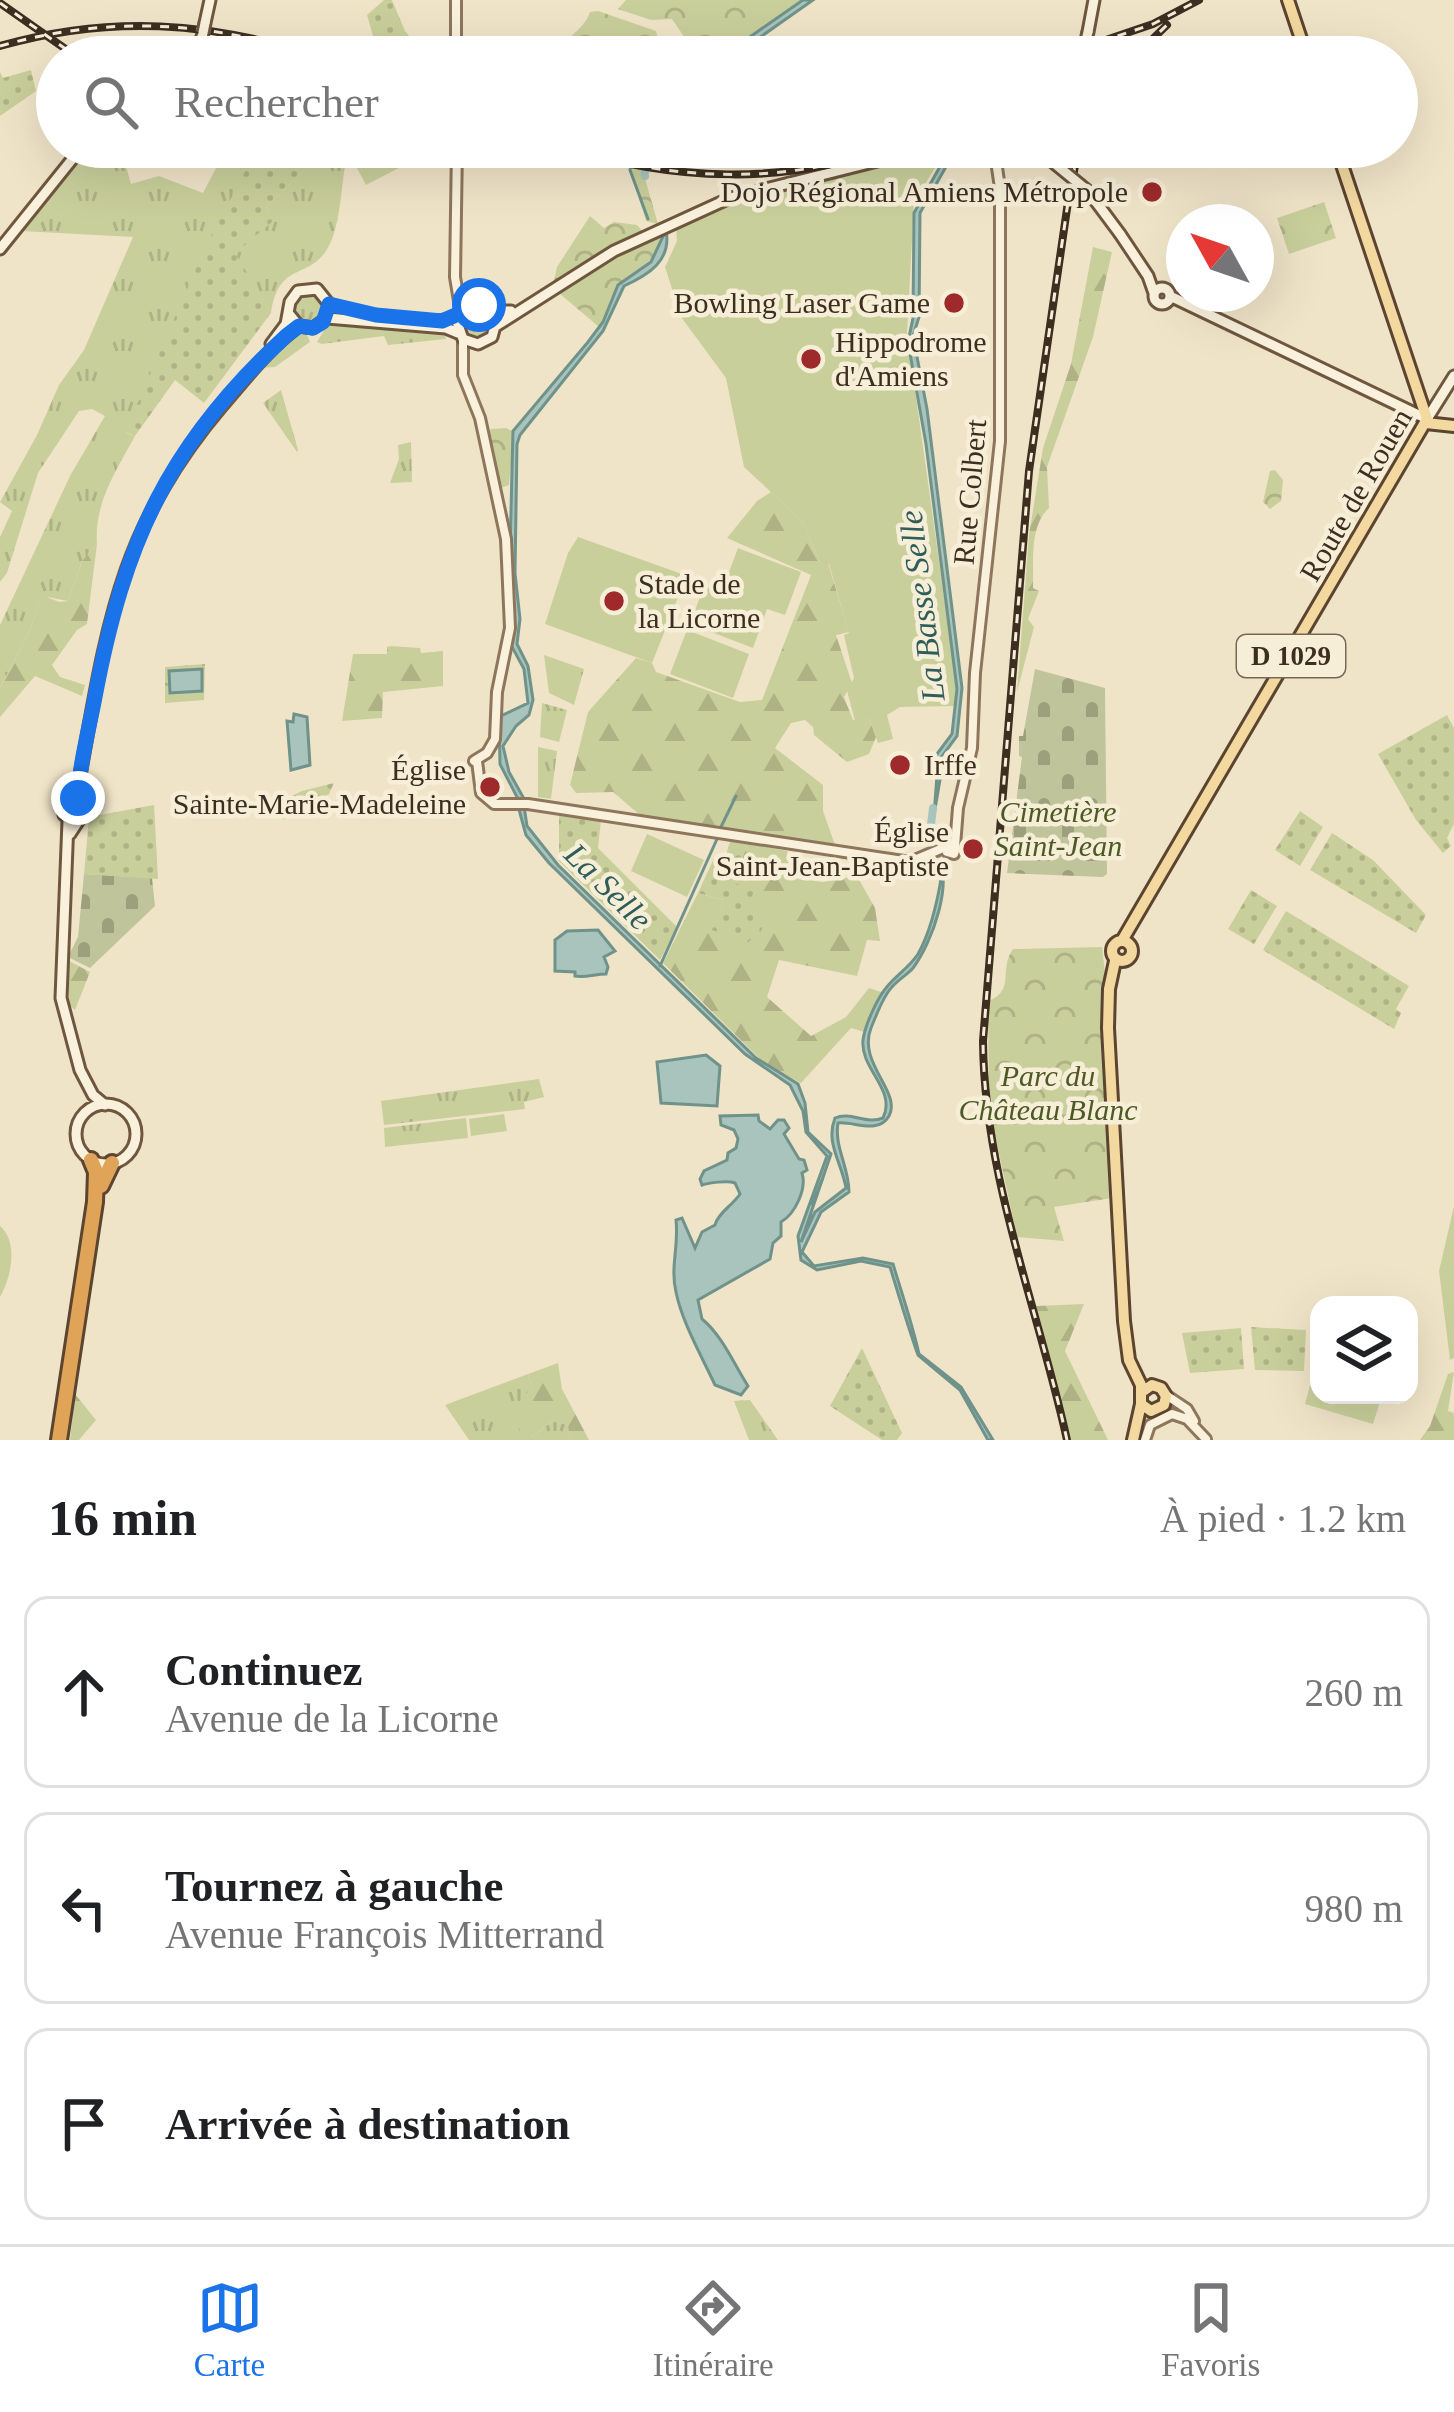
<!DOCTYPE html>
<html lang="fr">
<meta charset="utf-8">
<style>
:root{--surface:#fff;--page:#f6f6f6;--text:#202124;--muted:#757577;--line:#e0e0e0;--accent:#1a73e8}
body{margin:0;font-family:"Times New Roman",serif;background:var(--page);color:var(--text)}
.controls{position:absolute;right:36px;bottom:36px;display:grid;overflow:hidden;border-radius:24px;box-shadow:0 12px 48px #0002}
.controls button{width:108px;height:108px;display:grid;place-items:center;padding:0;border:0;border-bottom:3px solid var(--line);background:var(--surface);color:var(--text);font:60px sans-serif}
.compass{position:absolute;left:1166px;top:204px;width:108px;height:108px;border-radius:50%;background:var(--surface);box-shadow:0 12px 48px #0002;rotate:310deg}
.stop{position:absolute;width:36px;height:36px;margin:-27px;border:9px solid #1a73e8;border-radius:50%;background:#fff}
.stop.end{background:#1a73e8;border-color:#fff;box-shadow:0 3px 12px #0008}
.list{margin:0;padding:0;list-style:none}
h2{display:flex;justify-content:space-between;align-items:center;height:156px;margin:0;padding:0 48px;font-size:51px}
h2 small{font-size:39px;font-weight:400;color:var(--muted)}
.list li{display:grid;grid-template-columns:78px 1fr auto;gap:36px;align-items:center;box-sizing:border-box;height:192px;margin:0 24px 24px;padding:0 24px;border:3px solid var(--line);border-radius:24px}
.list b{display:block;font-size:45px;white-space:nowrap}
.list p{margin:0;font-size:39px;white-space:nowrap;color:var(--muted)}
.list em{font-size:39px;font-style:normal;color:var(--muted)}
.icon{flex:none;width:66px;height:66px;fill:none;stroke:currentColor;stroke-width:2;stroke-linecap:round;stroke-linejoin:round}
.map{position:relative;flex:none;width:1454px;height:1440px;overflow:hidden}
.search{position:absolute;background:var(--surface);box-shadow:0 12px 48px #0002;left:36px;right:36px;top:36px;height:132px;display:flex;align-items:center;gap:30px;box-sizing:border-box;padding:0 42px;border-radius:66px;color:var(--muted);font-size:45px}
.sheet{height:804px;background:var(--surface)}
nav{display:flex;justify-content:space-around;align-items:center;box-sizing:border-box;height:168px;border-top:3px solid var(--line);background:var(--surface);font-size:33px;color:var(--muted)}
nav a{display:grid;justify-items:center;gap:6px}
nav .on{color:var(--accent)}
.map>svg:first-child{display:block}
.grass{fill:url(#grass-tufts)}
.forest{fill:url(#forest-firs)}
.cemetery{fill:url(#cemetery-stones)}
.park{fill:url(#park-crowns)}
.garden{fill:url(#garden-dots)}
.pitch{fill:#c9cf9b}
.water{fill:#a9c4bc;stroke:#6f938a;stroke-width:3}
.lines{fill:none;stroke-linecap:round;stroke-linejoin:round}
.stream{stroke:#6f938a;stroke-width:3}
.river{stroke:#a9c4bc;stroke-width:8}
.tertiary-casing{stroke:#8d765c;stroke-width:14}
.secondary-casing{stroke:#6f573f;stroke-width:15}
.primary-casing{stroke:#5b4430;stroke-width:16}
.motorway-casing{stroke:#5b4430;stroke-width:20}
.tertiary{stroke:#faf1dc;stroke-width:8}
.secondary{stroke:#faf1dc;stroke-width:9}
.primary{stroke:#f3d9a0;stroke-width:10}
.motorway{stroke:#e0a458;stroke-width:14}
.rail-casing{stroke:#3d2e20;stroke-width:8}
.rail{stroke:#f7eed8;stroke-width:3;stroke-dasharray:9;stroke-linecap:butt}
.secondary-bridge-casing{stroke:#6f573f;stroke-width:15;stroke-linecap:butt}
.secondary-bridge{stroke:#faf1dc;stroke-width:9}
.route{stroke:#1a73e8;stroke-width:15}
.poi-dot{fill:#9e2a2b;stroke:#f7eed8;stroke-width:4.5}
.labels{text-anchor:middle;stroke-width:9;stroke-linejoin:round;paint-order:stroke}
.shield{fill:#f7eed8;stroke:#756857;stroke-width:3}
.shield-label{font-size:27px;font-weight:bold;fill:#3d2e20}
.poi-label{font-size:30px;fill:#3d2e20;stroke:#f7eed8;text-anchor:end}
.street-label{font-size:30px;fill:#3d2e20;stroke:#f7eed8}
.park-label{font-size:30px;font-style:italic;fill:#4d5a26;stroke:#f7eed8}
.water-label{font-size:33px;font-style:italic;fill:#2f5d5a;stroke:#f7eed8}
</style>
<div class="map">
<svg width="1454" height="1440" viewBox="0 0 1454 1440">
<defs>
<pattern id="grass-tufts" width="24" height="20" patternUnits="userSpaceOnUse" patternTransform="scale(3)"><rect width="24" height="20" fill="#c9cf9b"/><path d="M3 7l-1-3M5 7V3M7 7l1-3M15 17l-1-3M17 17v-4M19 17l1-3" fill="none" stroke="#aeb285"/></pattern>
<pattern id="forest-firs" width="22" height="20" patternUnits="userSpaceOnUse" patternTransform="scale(3)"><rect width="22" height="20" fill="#c9cf9b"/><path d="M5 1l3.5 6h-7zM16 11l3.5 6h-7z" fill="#aeb285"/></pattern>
<pattern id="cemetery-stones" width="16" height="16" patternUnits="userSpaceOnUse" patternTransform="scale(3)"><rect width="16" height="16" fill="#bfc49a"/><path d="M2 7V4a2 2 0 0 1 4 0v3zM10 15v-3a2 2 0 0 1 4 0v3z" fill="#9ca07d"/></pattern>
<pattern id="park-crowns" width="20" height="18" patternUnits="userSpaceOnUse" patternTransform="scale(3)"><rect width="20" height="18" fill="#c9cf9b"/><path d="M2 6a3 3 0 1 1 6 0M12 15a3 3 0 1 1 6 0" fill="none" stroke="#aeb285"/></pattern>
<pattern id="garden-dots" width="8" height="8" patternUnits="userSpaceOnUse" patternTransform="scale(3)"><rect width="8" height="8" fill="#c9cf9b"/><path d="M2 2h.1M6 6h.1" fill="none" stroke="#aeb285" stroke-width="1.8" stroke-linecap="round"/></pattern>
</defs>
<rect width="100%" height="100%" fill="#f0e4c8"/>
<path class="grass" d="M227 147H260L126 433 135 436C116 471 94 503 97 544L82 561 68 601 42 596 30 630 0 688V625L71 474 105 416 92 409 79 411 38 473 7 573 0 582V537L12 511 0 502 37 435 59 385 84 350 133 237 21 231 82 154 121 149 131 184 159 176 203 193Z
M320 147H349L343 153 345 165C341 190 340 230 326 251 306 280 279 262 271 313L234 253 271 222 266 207 302 173Z
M294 308a15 15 0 1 1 30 0a15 15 0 1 1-30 0Z
M462 324a15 15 0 1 1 30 0a15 15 0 1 1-30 0Z
M328 323 445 332 446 339 388 345 384 336 322 344 317 342Z
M299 331 306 332 310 342 275 367 259 368Z
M281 390 298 450 297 452 263 403Z
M411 442 412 482 390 483 399 459 398 445Z
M544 655 584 669 574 705 549 693Z
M542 703 567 710 559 742 540 737Z
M538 747 557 751 551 799 538 797Z
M539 1079 544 1097 524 1102 525 1109 384 1125 381 1101Z
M466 1118 468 1138 385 1147 384 1128Z
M528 1374 532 1388 531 1437 553 1421 569 1425 570 1440H469L445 1405Z
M750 1400 778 1440H749L734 1401Z"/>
<path class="forest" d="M1093 247 1112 252 1093 337 1047 467 1049 508C1029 526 1034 562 1033 588L1039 591 1028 619 1034 627 1017 692 1029 535 1043 448 1071 364Z
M771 492 802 521 821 564 828 563 849 632 836 635 852 683 844 697 853 720 869 718 876 737 869 754 847 762 814 735 813 727 805 720 791 723 775 748 823 785V811L835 845 641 816 613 792 576 793 570 785 588 712 636 658 652 663 656 672 740 702 762 700 811 575 727 538 757 501Z
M97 544 87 624 77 630 52 665 60 677 85 685 82 696 35 676 0 717V688L30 630 42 595 59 602 68 601 82 561Z
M391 646 420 648 421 653 443 651V686L383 692 382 718 342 721 353 654H387V647Z
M748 843 787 851 789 870 798 879 823 882 857 876 875 908 880 941 867 940 857 976 779 960 767 997 811 1036 846 1017 869 988 884 993 864 1032 851 1028 801 1083 767 1066 663 963 698 893 723 900 713 930 747 907 733 882Z
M67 960 90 972 75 1010 69 1005Z
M1454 1206V1358L1450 1360 1439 1271Z
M1084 1304 1065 1351 1108 1440H1071L1036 1306Z
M558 1363 562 1389 589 1440H570L568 1425 553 1421 531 1437 521 1436C514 1415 514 1403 532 1388L528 1374Z
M1454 1372 1448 1411 1454 1413V1440H1420L1430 1426 1448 1374Z
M75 1394 96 1420 79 1440H70Z"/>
<path class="cemetery" d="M1035 669 1105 688 1107 874 1103 877 1007 873 1022 757 1019 756V736H1023Z
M84 874 152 878 155 906 90 968 68 957 78 937Z"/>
<path class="park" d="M626 0H804L724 57H698L672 19 651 20 618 9Z
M598 11 656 31 658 39 676 44 687 57H551C562 41 584 30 590 12Z
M629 166 642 168 658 224 646 221Z
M1324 202 1336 238 1289 254 1277 218Z
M590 216 604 228 614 222 637 225 643 232 558 283 554 281 557 267Z
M662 233C662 264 639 264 621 283 610 294 607 313 599 327L559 293 617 255Z
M506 428 514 432 509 485 498 489 487 436 491 429Z
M1275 470 1283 480 1281 501 1270 509 1263 502 1270 471Z
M205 664 204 700 165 703V667Z
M1102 947 1107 991 1102 1006 1112 1198 1054 1207 1064 1241 1017 1237 989 1107 988 1001C1016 991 998 970 1013 949Z"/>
<path class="garden" d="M384 0H392L405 31 419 48 412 57H379L367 15Z
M31 70 36 91 0 116V72L3 78Z
M258 147H320L302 173 266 207 272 222 235 253 271 313 204 403 175 380 135 436 125 432 205 248Z
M1447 715 1454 728V824L1447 838 1451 846 1443 853 1416 820 1378 754Z
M334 783 329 794 283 820 278 803 302 791Z
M154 805 158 879 84 874 89 817Z
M1300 811 1323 827 1300 866 1275 850Z
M559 815 601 820 598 848 677 927 660 960 559 861Z
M1332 833 1373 860 1426 915 1416 933 1310 870Z
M731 839 748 843 733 882 754 891 748 907 768 912 761 931 747 943 712 930 723 900 698 893 714 858 724 861Z
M1251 890 1277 906 1254 944 1228 929Z
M1286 911 1409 986 1396 1009 1401 1013 1394 1029 1263 950Z
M1251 1327 1306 1330 1304 1371 1255 1370Z
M1241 1328 1244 1369 1190 1373 1182 1333Z
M862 1348 902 1433 897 1440H882L830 1406Z"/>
<path class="pitch" d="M362 147H413L418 158 366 185 349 153Z
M944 153 914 202 907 333 957 689 955 706 900 707 887 715 893 739 878 743 869 718 855 721 847 691 854 678 844 635 849 633 829 564H821L802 521 744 467 726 378 681 317 665 267 677 241 676 228 745 200 887 166 902 167Z
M578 537 682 574 679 595 652 663 545 624 568 553Z
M738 548 801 572 785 615 767 609 753 648 690 624 704 586 722 591Z
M687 630 749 654 733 698 670 674Z
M647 834 704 860 687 897 631 871Z
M504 1114 507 1131 471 1136 469 1119Z
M0 1226C19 1242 11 1278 0 1297Z
M1317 1359 1319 1395H1382L1373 1424 1305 1404Z"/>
<path class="water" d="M803 0H813L732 57H721Z
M611 42 633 45 644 57H581L592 47Z
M951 147H957L920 213 919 317 913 336 927 409 962 688 957 736 937 763 941 774 934 815 937 775 934 758 952 734 957 689 926 444 908 342 913 318 914 213Z
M666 230C672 261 648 275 624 286L603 331 520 435 517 444 515 573 520 619 517 644 528 666 533 700 529 715 516 726 503 746 509 772 523 797 519 801 500 764 499 717 528 703 524 669 511 645 514 614 510 551 513 431 588 342 603 322 618 285 651 262Z
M202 669V691L170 693 169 671Z
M294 714 307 717 310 765 291 770 287 721 293 722Z
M518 806H524L527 826 558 865 756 1058 798 1084 805 1103 808 1132 831 1154 801 1242 815 1212 846 1188C842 1163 825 1143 835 1118 851 1111 866 1125 883 1118 897 1090 860 1069 863 1040 865 1025 877 999 886 988 896 975 909 968 918 954 931 931 938 899 942 873L933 855 936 853C955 881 932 942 913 968 907 975 899 979 892 987 883 996 876 1016 871 1028 857 1063 902 1092 889 1116 878 1135 854 1121 838 1123 834 1147 849 1167 849 1192L821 1212 802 1252 814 1266 863 1258 893 1264C902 1294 912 1323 919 1354L961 1387 993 1440H988L960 1390 918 1355C908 1327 899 1296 890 1267L861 1261 817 1270 801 1260 798 1236 827 1156 806 1132 803 1111 790 1085 745 1054 549 863 526 835Z
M598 930 615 951 604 957 608 967 606 974C596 974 584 978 575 976V972L555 971V940L567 931Z
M706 1055 720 1066 717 1106 661 1103 657 1062Z
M758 1115 759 1121 770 1129 778 1120H784L789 1128 784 1134 799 1159 804 1160 807 1170 802 1173C807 1189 795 1214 781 1222V1236L773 1243 770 1259 698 1300 702 1319C722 1335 735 1366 748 1386L741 1395 715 1385C701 1355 682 1322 676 1292 670 1267 679 1246 676 1220L682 1218 695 1248 702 1232 715 1225C718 1213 733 1205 740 1194L735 1183C728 1180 708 1183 702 1185L700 1179 704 1171 727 1160 728 1153 736 1148 738 1139 734 1130 721 1125 720 1116Z"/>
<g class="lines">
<path class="stream" d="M554 57V55
M609 147 633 153 630 170 648 219
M720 829 736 796
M660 966 717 839
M812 1204 822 1180"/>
<path class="river" d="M643 147 645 176
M933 808 930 833 937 857"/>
<defs>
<path id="tertiary" d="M456 0V57
M457 147 455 277 461 313
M463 339V375L480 418 506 539 510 628 497 692 495 739 487 753 474 761
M477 761 481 793 494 804H528L910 862 950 845 956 848 954 854 947 852
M955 846 958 808 972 748 975 673 1000 441V188L994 147
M1166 1395 1187 1409 1194 1421
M1145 1440 1150 1425 1172 1414 1187 1419 1206 1439"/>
<path id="secondary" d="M205 23 210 0
M1088 32 1094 0
M196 57 203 33
M1120 234 1148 276 1154 293
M0 249 82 147
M1154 296a8 8 0 1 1 16 0a8 8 0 1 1-16 0Z
M1170 296 1427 419 1454 376
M329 304C359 316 429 327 458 317
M490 311 496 322 492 337 478 344 463 339 457 322 465 309 479 305 490 311H511
M327 318 446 328 458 333
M496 326 614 251 730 198 933 147
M271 344 286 324 290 302 298 291 317 289 329 304 327 318 313 328 299 326 290 315
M72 803 77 792C106 636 115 532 222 406 246 378 269 348 299 326
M68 821 61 998 80 1070 93 1095 105 1105
M70 834 83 814 79 805 71 803 64 815 75 823
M76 1134a30 30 0 1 1 60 0a30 30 0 1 1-60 0Z"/>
<path id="primary" d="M1288 0 1307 57
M1336 147 1427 419
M1426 423 1454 426
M1123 939 1427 419
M1112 951a10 10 0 1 1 20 0a10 10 0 1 1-20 0Z
M1115 961 1109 989 1108 1028 1124 1321 1129 1360 1141 1385V1404L1151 1411 1164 1405 1166 1396 1161 1388 1152 1385 1142 1392
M1133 1440 1141 1404"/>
<path id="motorway" d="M101 1186 112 1163
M59 1440 95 1202 96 1172 91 1160"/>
</defs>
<use href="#tertiary" class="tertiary-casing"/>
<use href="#secondary" class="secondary-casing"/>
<use href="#primary" class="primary-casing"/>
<use href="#motorway" class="motorway-casing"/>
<use href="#tertiary" class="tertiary"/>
<use href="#secondary" class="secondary"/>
<use href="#primary" class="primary"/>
<use href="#motorway" class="motorway"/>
<defs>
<path id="rail" d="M0 3 77 57
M0 46C109 15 211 21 318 57
M1068 57 1097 43 1153 24 1199 0
M1134 57 1167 25
M564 147C671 181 784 186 890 147
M1067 1440C1038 1307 984 1178 983 1041L1029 471 1069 195 1079 147"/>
</defs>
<use href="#rail" class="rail-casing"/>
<use href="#rail" class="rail"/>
<defs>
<path id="secondary-bridge" d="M203 33 205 23
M1083 52 1088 32
M1043 154 1088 191 1120 234"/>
</defs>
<use href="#secondary-bridge" class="secondary-bridge-casing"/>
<use href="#secondary-bridge" class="secondary-bridge"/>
</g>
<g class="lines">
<path class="route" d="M78 798C79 765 89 730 95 697 124 543 168 444 286 336L299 326 313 328 323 322 329 304 376 315 442 321 479 305"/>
</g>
<g class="poi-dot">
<circle cx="1152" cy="192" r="12"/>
<circle cx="954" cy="303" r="12"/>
<circle cx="811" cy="359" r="12"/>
<circle cx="614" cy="601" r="12"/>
<circle cx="900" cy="765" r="12"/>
<circle cx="490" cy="787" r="12"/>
<circle cx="973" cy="849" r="12"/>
</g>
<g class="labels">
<rect class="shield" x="1237" y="635" width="108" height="42" rx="9"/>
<g class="shield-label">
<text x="1291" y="665">D 1029</text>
</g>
<g class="poi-label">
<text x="1128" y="202">Dojo Régional Amiens Métropole</text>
<text x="930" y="313">Bowling Laser Game</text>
<text x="835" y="352" text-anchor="start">Hippodrome<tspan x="835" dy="34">d'Amiens</tspan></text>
<text x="638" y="594" text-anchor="start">Stade de<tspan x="638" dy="34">la Licorne</tspan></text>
<text x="924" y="775" text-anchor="start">Irffe</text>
<text x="466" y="780">Église<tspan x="466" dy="34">Sainte-Marie-Madeleine</tspan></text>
<text x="949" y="842">Église<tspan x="949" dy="34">Saint-Jean-Baptiste</tspan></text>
</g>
<g class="street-label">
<text transform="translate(970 492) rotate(-85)" y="10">Rue Colbert</text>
<text transform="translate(1356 495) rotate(-60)" y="10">Route de Rouen</text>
</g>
<g class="park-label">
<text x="1058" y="822">Cimetière<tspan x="1058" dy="34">Saint-Jean</tspan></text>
<text x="1048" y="1086">Parc du<tspan x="1048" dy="34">Château Blanc</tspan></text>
</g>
<g class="water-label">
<text transform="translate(921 606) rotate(-97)" y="12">La Basse Selle</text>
<text transform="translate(609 886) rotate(45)" y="12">La Selle</text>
</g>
</g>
</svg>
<div class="controls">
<button><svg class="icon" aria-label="layers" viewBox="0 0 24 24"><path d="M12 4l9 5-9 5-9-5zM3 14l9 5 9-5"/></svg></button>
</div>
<svg class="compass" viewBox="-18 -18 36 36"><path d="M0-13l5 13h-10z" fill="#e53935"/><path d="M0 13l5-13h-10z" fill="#757577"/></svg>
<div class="stop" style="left:479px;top:305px"></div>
<div class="stop end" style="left:78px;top:798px"></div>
<div class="search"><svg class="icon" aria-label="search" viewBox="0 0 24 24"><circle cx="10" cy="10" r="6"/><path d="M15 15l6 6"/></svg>Rechercher</div>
</div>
<section class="sheet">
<h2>16 min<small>À pied · 1.2 km</small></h2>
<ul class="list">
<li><svg class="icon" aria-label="ahead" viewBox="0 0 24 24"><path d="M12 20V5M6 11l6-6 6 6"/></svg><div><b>Continuez</b><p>Avenue de la Licorne</p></div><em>260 m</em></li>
<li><svg class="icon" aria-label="left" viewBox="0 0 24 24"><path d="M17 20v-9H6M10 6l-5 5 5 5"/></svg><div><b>Tournez à gauche</b><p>Avenue François Mitterrand</p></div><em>980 m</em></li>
<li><svg class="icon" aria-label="arrive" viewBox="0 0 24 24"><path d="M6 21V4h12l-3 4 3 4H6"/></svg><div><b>Arrivée à destination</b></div></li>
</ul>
</section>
<nav>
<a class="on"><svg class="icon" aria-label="map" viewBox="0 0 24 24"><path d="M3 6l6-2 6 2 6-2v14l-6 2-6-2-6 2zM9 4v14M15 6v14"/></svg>Carte</a>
<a><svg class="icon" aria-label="directions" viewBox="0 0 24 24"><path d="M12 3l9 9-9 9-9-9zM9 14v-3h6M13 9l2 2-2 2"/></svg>Itinéraire</a>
<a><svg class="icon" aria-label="saved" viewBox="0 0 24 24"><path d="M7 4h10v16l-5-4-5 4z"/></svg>Favoris</a>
</nav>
